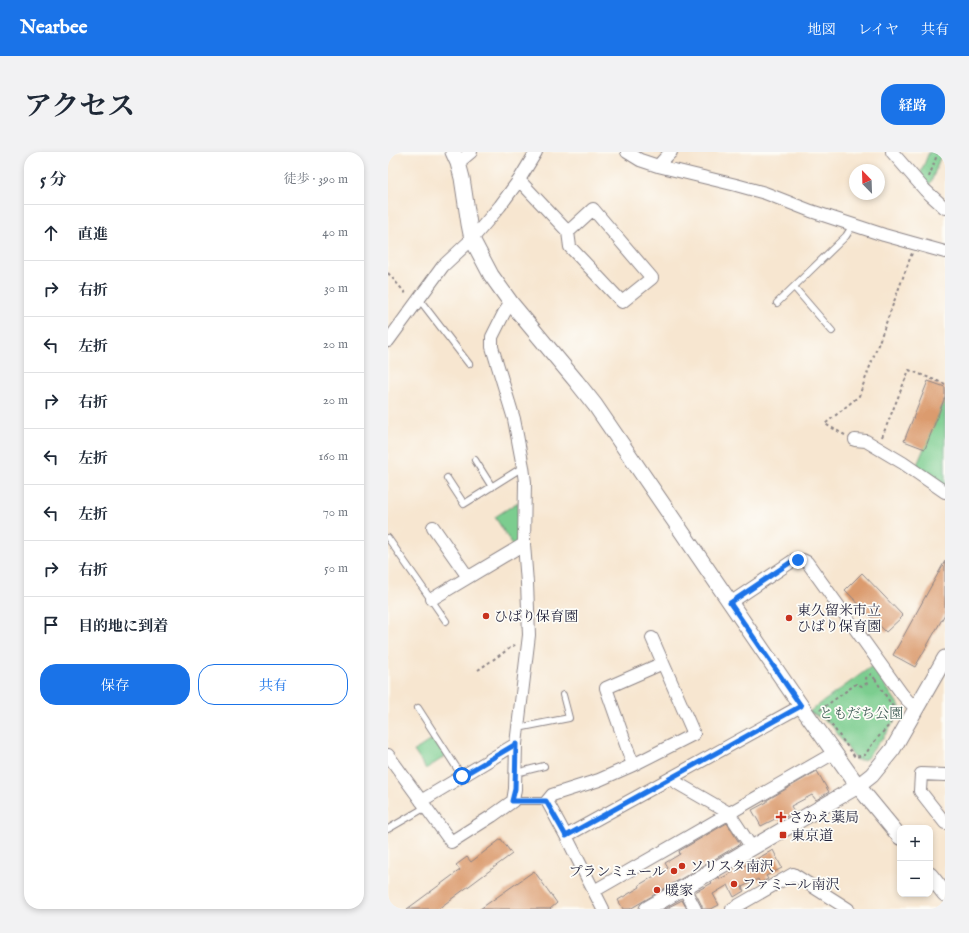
<!DOCTYPE html>
<html lang="ja">
<meta charset="utf-8">
<style>
:root{--surface:#fff;--page:#f2f2f3;--text:#1f2937;--muted:#747a83;--line:#e0e1e3;--accent:#1a73e8}
body{margin:0;font-family:"IM FELL English","Noto Serif JP",serif;background:var(--page);color:var(--text)}
.controls{position:absolute;right:12px;bottom:12px;display:grid;overflow:hidden;border-radius:8px;box-shadow:0 2px 6px #0003}
.controls button{width:36px;height:36px;display:grid;place-items:center;padding:0;border:0;border-bottom:1px solid var(--line);background:var(--surface);color:var(--text);font:20px sans-serif}
.compass{position:absolute;left:461px;top:12px;width:36px;height:36px;border-radius:50%;background:var(--surface);box-shadow:0 2px 6px #0003;rotate:337deg}
.stop{position:absolute;width:12px;height:12px;margin:-9px;border:3px solid #1a73e8;border-radius:50%;background:#fff}
.stop.end{background:#1a73e8;border-color:#fff;box-shadow:0 1px 4px #0008}
.list{margin:0;padding:0;list-style:none}
h2{display:flex;justify-content:space-between;align-items:center;height:52px;margin:0;padding:0 16px;font-size:17px}
h2 small{font-size:13px;font-weight:400;color:var(--muted)}
.list li{display:grid;grid-template-columns:26px 1fr auto;gap:12px;align-items:center;box-sizing:border-box;height:56px;padding:0 16px;border-top:1px solid var(--line)}
.list b{display:block;font-size:15px;white-space:nowrap}
.list em{font-size:13px;font-style:normal;color:var(--muted)}
.actions{display:flex;gap:8px;padding:12px 16px}
.actions a{flex:1;padding:9px 0;border:1px solid var(--accent);border-radius:16px;text-align:center;font-size:14px;color:var(--accent)}
.actions .main{background:var(--accent);color:#fff}
.icon{flex:none;width:22px;height:22px;fill:none;stroke:currentColor;stroke-width:2;stroke-linecap:round;stroke-linejoin:round}
.map{position:relative;flex:none;width:557px;height:757px;overflow:hidden;border-radius:16px}
header{display:flex;align-items:center;gap:24px;box-sizing:border-box;height:56px;padding:0 20px;background:var(--accent);color:#fff}
header strong{font-size:19px}
nav{display:flex;gap:22px;margin-inline-start:auto;font-size:14px}
.intro{display:flex;align-items:center;justify-content:space-between;box-sizing:border-box;height:96px;padding:0 24px}
h1{margin:0;font-size:28px}
.button{padding:10px 18px;border-radius:16px;background:var(--accent);color:#fff;font-size:14px;font-weight:700}
main{display:flex;gap:24px;padding:0 24px}
aside{flex:1;background:var(--surface);border-radius:16px;box-shadow:0 2px 6px #0003}
.map>svg:first-child{display:block}
.green{fill:#7bcd8f;stroke:#4e7865}
.building{fill:#db9b6e}
.lines{fill:none;stroke-linecap:round;stroke-linejoin:round}
.service-casing{stroke:#8c8486;stroke-width:8}
.minor-casing{stroke:#8c8486;stroke-width:14}
.tertiary-casing{stroke:#8c8486;stroke-width:17}
.path{stroke:#8c8486;stroke-width:2;stroke-dasharray:3 3;stroke-linecap:butt}
.service{stroke:#fff;stroke-width:6}
.minor{stroke:#fff;stroke-width:12}
.tertiary{stroke:#fff;stroke-width:15}
.route{stroke:#1a73e8;stroke-width:5}
.poi-dot{fill:#c8321e;stroke:#fdfcf7;stroke-width:1.5}
.labels{text-anchor:middle;stroke-width:3.5;stroke-linejoin:round;paint-order:stroke}
.poi-label{font-size:14px;fill:#22223b;stroke:#fdfcf7;text-anchor:start}
.park-label{font-size:14px;fill:#415e58;stroke:#fdfcf7}
</style>
<header>
<strong>Nearbee</strong>
<nav><a>地図</a><a>レイヤ</a><a>共有</a></nav>
</header>
<div class="intro"><h1>アクセス</h1><a class="button">経路</a></div>
<main>
<aside>
<h2>5 分<small>徒歩 · 390 m</small></h2>
<ul class="list">
<li><svg class="icon" aria-label="ahead" viewBox="0 0 24 24"><path d="M12 20V5M6 11l6-6 6 6"/></svg><div><b>直進</b></div><em>40 m</em></li>
<li><svg class="icon" aria-label="right" viewBox="0 0 24 24"><path d="M7 20v-9h11M14 6l5 5-5 5"/></svg><div><b>右折</b></div><em>30 m</em></li>
<li><svg class="icon" aria-label="left" viewBox="0 0 24 24"><path d="M17 20v-9H6M10 6l-5 5 5 5"/></svg><div><b>左折</b></div><em>20 m</em></li>
<li><svg class="icon" aria-label="right" viewBox="0 0 24 24"><path d="M7 20v-9h11M14 6l5 5-5 5"/></svg><div><b>右折</b></div><em>20 m</em></li>
<li><svg class="icon" aria-label="left" viewBox="0 0 24 24"><path d="M17 20v-9H6M10 6l-5 5 5 5"/></svg><div><b>左折</b></div><em>160 m</em></li>
<li><svg class="icon" aria-label="left" viewBox="0 0 24 24"><path d="M17 20v-9H6M10 6l-5 5 5 5"/></svg><div><b>左折</b></div><em>70 m</em></li>
<li><svg class="icon" aria-label="right" viewBox="0 0 24 24"><path d="M7 20v-9h11M14 6l5 5-5 5"/></svg><div><b>右折</b></div><em>50 m</em></li>
<li><svg class="icon" aria-label="arrive" viewBox="0 0 24 24"><path d="M6 21V4h12l-3 4 3 4H6"/></svg><div><b>目的地に到着</b></div></li>
</ul>
<div class="actions"><a class="main">保存</a><a>共有</a></div>
</aside>
<div class="map">
<svg width="557" height="757" viewBox="0 0 557 757">
<rect width="100%" height="100%" fill="#fdfcf7"/>
<filter id="ink" filterUnits="userSpaceOnUse"><feTurbulence type="fractalNoise" baseFrequency=".025" numOctaves="2"/><feDisplacementMap in="SourceGraphic" scale="8" xChannelSelector="R" yChannelSelector="G"/><feConvolveMatrix kernelMatrix="1 2 1 2 8 2 1 2 1" color-interpolation-filters="sRGB"/></filter>
<filter id="wash" filterUnits="userSpaceOnUse"><feTurbulence type="fractalNoise" baseFrequency=".012" numOctaves="4" result="noise"/><feDisplacementMap in="SourceGraphic" scale="16" xChannelSelector="R" yChannelSelector="G"/><feGaussianBlur stdDeviation="0.9" result="paint"/><feColorMatrix in="noise" values="0 0 0 0 0 0 0 0 0 0 0 0 0 0 0 0 0 1.4 0 .05"/><feComposite in="paint" operator="in"/></filter>
<g filter="url(#wash)">
<rect width="100%" height="100%" fill="#f7e6d0"/>
<path class="green" d="M541 0H554L544 28 538 38 530 28Z
M557 248V336L528 315Z
M130 350 131 391 125 394 107 365Z
M484 514 512 555C507 575 490 590 479 606L475 608H468L442 571 421 560Z
M46 586 58 604 38 617 26 599Z"/>
<g id="blocks">
<path class="building" d="M540 229 557 235V245L537 297 516 289Z
M557 409V462L527 515 505 503Z
M474 421 515 464 498 480 457 438Z
M429 619 441 640 428 648 424 643 403 654 406 660 391 669 389 666 373 674 364 658 379 650V648Z
M339 671 352 692 242 757H235L230 748 252 735 251 733 280 716 277 711 292 702 291 699Z
M113 687 124 702 50 757H19L72 718 68 713 79 705 83 710Z
M385 698 394 716 378 724 380 727 372 731 370 727 354 735 356 739 346 745 340 733 325 742 331 753 323 757H314V754L307 740 324 731 323 730 331 725 332 727Z
M146 719 169 751 162 757H92Z
M294 748 299 757H277Z"/>
</g>
</g>
<g filter="url(#ink)">
<use href="#blocks" fill-opacity="0" stroke="#8c8486" stroke-width="1"/>
<g class="lines">
<defs>
<path id="service" d="M406 135 444 179
M31 147 81 212
M389 151 458 84 465 73
M87 308 104 335
M59 326 76 352 135 315
M0 386 58 469
M30 556 74 624
M130 576 181 566 175 543
M128 621 156 614
M125 649H159
M0 677 38 655"/>
<path id="minor" d="M239 0 252 8 270 14 348 33 377 41 423 59 496 83 557 100
M504 0 537 38 557 56
M70 11 83 0
M270 14 279 4 283 0
M131 28 180 80 205 57 264 126 234 150 182 95 180 80
M0 189 55 114 84 87 112 54 131 28 148 0
M467 288 478 289 515 311 557 340
M45 375 80 425
M44 447 136 392
M342 451 406 408H415L419 410 514 542 520 549 528 556
M0 603 63 690 104 664 125 649 127 637 128 592 141 483 139 431 136 392 137 330 135 315 126 267 104 195V185L116 161 123 151
M245 613 218 536 275 511
M557 623 533 622 532 639 557 671
M282 627 341 661 364 696
M33 649 128 592
M178 684 413 554
M296 736 307 757
M206 739 446 601
M215 757 178 684 159 649 164 643 211 628 245 613 306 582 264 486
M344 757 405 722 460 757"/>
<path id="tertiary" d="M65 0 70 11 74 26 81 72 84 87 103 123 123 151 188 229 207 253 413 554 470 634 512 685
M542 723 557 742
M259 757 470 634 484 623 505 597 557 506"/>
</defs>
<use href="#service" class="service-casing"/>
<use href="#minor" class="minor-casing"/>
<use href="#tertiary" class="tertiary-casing"/>
<path class="path" d="M541 25 550 0
M0 121 19 143
M457 283 437 272 471 244 524 101
M494 285 521 218 557 232
M90 518 128 492
M487 527 509 561 505 567
M432 558 468 532 474 534 479 531 478 526 483 522 487 527H488
M440 568 467 605 477 603 485 591 503 571"/>
<use href="#service" class="service"/>
<use href="#minor" class="minor"/>
<use href="#tertiary" class="tertiary"/>
</g>
</g>
<g class="lines" filter="url(#ink)">
<path class="route" d="M74 624 128 592 127 637 124 649H158L178 684 413 554 342 451 406 408H410"/>
</g>
<g class="poi-dot">
<circle cx="98" cy="464" r="4"/>
<circle cx="401" cy="466" r="4"/>
<path d="M391 659h4v4h4v4h-4v4h-4v-4h-4v-4h4z"/>
<rect x="391" y="679" width="8" height="8" rx="2"/>
<circle cx="294" cy="714" r="4"/>
<circle cx="286" cy="719" r="4"/>
<circle cx="346" cy="732" r="4"/>
<circle cx="269" cy="738" r="4"/>
</g>
<g class="labels">
<g class="poi-label">
<text x="409" y="463">東久留米市立<tspan x="409" dy="16">ひばり保育園</tspan></text>
<text x="106" y="469">ひばり保育園</text>
<text x="401" y="670">さかえ薬局</text>
<text x="403" y="688">東京道</text>
<text x="302" y="719">ソリスタ南沢</text>
<text x="278" y="724" text-anchor="end">プランミュール</text>
<text x="354" y="737">ファミール南沢</text>
<text x="277" y="743">暖家</text>
</g>
<g class="park-label">
<text x="473" y="566">ともだち公園</text>
</g>
</g>
</svg>
<div class="controls">
<button>+</button>
<button>−</button>
</div>
<svg class="compass" viewBox="-18 -18 36 36"><path d="M0-13l5 13h-10z" fill="#e53935"/><path d="M0 13l5-13h-10z" fill="#747a83"/></svg>
<div class="stop" style="left:74px;top:624px"></div>
<div class="stop end" style="left:410px;top:408px"></div>
</div>
</main>
